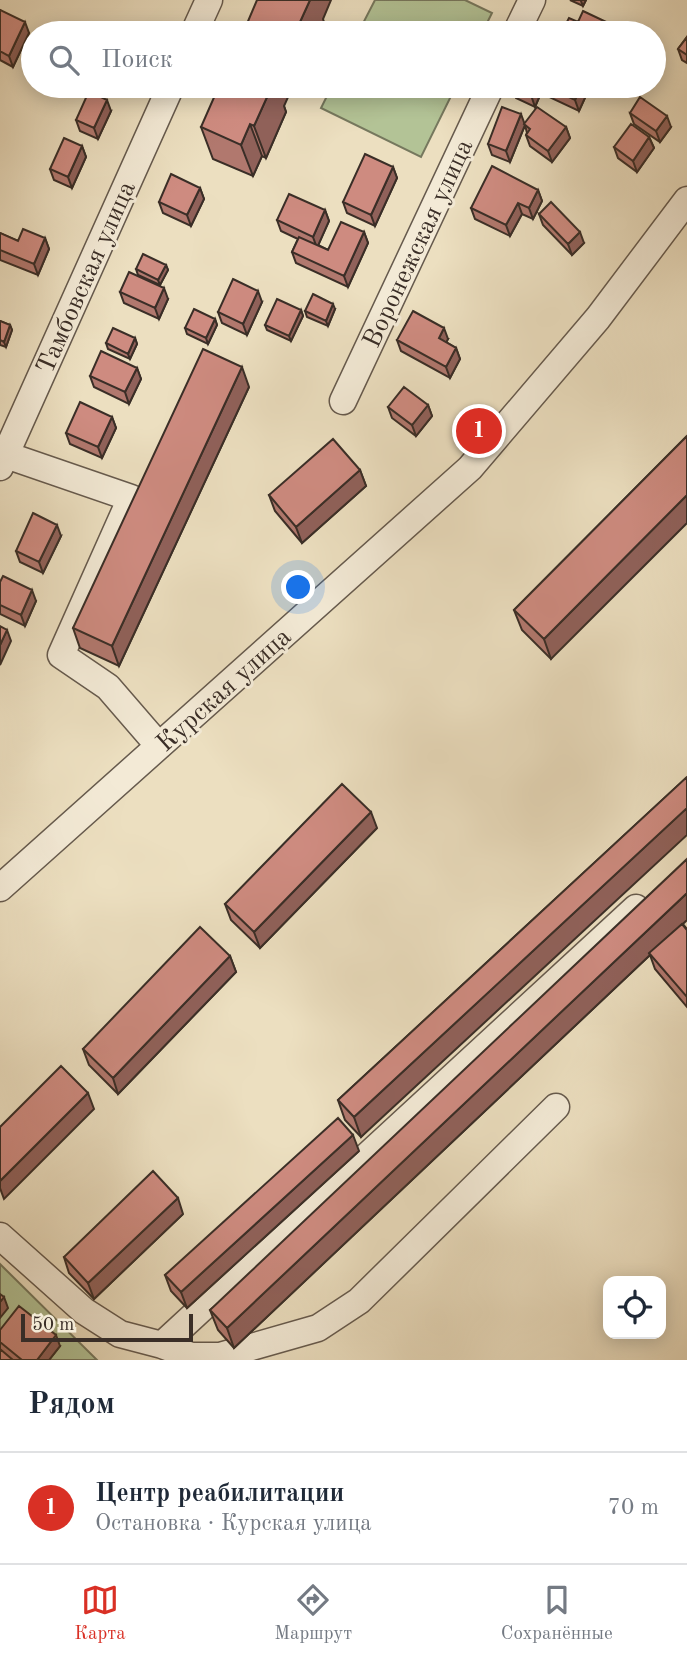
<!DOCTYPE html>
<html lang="ru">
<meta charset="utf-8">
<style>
:root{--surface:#fff;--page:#f2f2f3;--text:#1f2937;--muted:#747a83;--line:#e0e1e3;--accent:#d93025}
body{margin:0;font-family:"Old Standard TT",serif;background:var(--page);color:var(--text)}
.controls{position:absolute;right:21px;bottom:21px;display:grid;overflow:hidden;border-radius:14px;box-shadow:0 4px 18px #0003}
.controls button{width:63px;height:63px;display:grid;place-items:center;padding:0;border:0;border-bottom:2px solid var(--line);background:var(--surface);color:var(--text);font:35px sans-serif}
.scale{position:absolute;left:21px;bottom:18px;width:172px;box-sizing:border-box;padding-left:7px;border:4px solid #3a2e27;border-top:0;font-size:19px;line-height:24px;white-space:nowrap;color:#3a2e27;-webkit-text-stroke:5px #f3ead6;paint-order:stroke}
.you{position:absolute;left:299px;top:588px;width:24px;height:24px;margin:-18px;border:5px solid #fff;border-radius:50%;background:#1a73e8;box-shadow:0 0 0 10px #1a73e833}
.badge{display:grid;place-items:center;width:46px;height:46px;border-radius:50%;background:var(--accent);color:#fff;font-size:23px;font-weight:700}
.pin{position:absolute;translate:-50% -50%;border:4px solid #fff;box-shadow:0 2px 7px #0006}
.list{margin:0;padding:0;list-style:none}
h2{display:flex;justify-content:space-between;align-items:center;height:91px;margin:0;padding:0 28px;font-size:30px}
h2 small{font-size:23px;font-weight:400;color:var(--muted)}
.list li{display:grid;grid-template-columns:46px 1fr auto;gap:21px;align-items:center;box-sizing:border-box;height:112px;padding:0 28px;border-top:2px solid var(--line)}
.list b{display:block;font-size:26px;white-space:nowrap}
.list p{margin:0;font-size:23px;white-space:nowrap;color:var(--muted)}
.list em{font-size:23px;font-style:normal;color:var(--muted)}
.icon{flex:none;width:38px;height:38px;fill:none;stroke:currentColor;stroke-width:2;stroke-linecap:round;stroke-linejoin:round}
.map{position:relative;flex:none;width:687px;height:1360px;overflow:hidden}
.search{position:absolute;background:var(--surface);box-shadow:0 4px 18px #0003;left:21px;right:21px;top:21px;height:77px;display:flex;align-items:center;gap:18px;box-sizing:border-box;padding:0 24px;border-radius:38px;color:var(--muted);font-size:26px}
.sheet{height:203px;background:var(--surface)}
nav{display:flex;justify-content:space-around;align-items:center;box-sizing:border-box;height:98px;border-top:2px solid var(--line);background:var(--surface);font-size:19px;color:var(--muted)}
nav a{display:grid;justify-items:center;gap:4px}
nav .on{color:var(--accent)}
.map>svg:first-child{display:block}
.green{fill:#b3c396;stroke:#76785e;stroke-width:2}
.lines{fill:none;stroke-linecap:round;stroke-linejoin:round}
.minor-casing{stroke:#665a4d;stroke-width:29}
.minor{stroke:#f3ead6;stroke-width:26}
.wall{fill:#b1786e;stroke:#3a2e27;stroke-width:2}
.shaded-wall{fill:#90615a;stroke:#3a2e27;stroke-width:2}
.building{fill:#ce8b80;stroke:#3a2e27;stroke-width:2}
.labels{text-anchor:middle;stroke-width:6;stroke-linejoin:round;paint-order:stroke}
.street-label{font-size:26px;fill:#3a2e27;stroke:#f3ead6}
</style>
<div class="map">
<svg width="687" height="1360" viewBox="0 0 687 1360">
<rect width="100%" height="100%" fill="#ecdfc0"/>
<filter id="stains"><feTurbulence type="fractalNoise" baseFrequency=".00286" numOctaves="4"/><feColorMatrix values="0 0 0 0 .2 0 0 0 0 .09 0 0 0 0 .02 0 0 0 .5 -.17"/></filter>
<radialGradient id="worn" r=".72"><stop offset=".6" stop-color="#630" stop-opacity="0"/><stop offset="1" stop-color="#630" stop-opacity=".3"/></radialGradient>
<path class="green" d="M375 0H465L492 13 482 33H358Z
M332 86H456L421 157 321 108Z
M0 1264 97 1360H0Z"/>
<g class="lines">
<defs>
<path id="minor" d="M194 33 209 0
M516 33 532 0
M343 401 491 86
M6 455 131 498 61 655 108 687 159 746
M0 467 171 86
M0 888 470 468 598 318 687 200
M0 1236 84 1311 120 1334 162 1345 636 908
M162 1345 191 1356H220L318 1328 359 1301 556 1107"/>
</defs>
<use href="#minor" class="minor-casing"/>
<use href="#minor" class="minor"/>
</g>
<path class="wall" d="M570 0H586L583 6Z
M0 10 29 33 13 67 0 60Z
M687 37V63L682 60 678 49Z
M512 86H588L589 89 579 111 541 93 535 107 516 98Z
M284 106 286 112 266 158 262 156 253 176 213 159 201 127Z
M111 111 98 139 80 131 76 120Z
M630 113 671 127 660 142 634 124Z
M524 124 566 127 570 138 552 162 530 146 526 135 527 133 525 125 510 162 492 155 488 144Z
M649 137 654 148 637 172 618 158 614 147Z
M82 146 86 157 72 188 54 180 50 169Z
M393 167 397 178 375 226 347 213 343 202Z
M200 188 204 199 191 226 163 213 159 202Z
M538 190 542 201 533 219 522 214 510 236 475 219 471 208Z
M325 210 329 221 318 245 328 250 364 232 368 243 348 287 296 263 292 252 298 239 281 231 277 220Z
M539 214 584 243 572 255 543 225Z
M0 233 18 241 45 238 49 249 38 275 0 260Z
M166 265 168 270 160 285 138 275 136 269Z
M120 292 168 299 159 319 124 303Z
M262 302 247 335 222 323 218 312Z
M335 309 328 326 307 317 305 311Z
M301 310 303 316 291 341 267 330 265 325Z
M215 319 217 325 208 344 187 334 185 328Z
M0 321 10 325 12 330 6 347 0 345Z
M135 338 137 344 130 359 108 349 106 343Z
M448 339 446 342 456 348 460 359 450 378 401 351 397 340Z
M137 368 141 379 129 404 94 387 90 376Z
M249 387 119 666 80 648 73 628Z
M428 405 432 416 416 436 392 418 388 407Z
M112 417 116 428 102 458 70 444 66 433Z
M687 436 551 659 522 630 514 610Z
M360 470 366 486 302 543 275 511 269 495Z
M61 536 43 573 20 562 16 551Z
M0 582 36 601 25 626 0 614Z
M687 777 361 1137 345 1120 338 1100Z
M377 828 260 948 231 920 225 904Z
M683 924 687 929V1007L655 969 650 955 234 1348 218 1330 210 1310Z
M230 956 236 972 118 1094 89 1065 83 1049Z
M359 1151 187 1308 171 1291 165 1275Z
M183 1214 94 1299 69 1273 64 1257Z
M0 1330 60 1346 49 1360H0Z"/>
<path class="shaded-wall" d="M310 0H331L323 19 325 25 321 33H295Z
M582 0H586L583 6 581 1Z
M25 22 29 33 13 67 9 56Z
M272 86H293L284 106 286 112 266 158 254 126Z
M535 86H538L541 93 535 107 531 95Z
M581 86H588L589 89 579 111 575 100Z
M107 100 111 111 98 139 94 128Z
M521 114 525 125 510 162 506 151Z
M667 116 671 127 660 142 656 131Z
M250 124 262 156 253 176 241 145Z
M566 127 570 138 552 162 548 151Z
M649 137 654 148 637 172 633 161Z
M82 146 86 157 72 188 68 177Z
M393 167 397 178 375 226 371 215Z
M200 188 204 199 191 226 187 215Z
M538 190 542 201 533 219 529 208Z
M518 203 522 214 510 236 506 225Z
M325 210 329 221 317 248 313 237Z
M364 232 368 243 348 287 344 276Z
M580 232 584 243 572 255 568 244Z
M45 238 49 249 38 275 34 264Z
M166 265 168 270 160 285 158 280Z
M164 288 168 299 159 319 155 308Z
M258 291 262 302 247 335 243 324Z
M333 304 335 309 328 326 326 321Z
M301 310 303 316 291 341 289 336Z
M215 319 217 325 208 344 206 338Z
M10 325 12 330 6 347 4 342Z
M444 328 448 339 443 349 439 338Z
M135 338 137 344 130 359 128 354Z
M456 348 460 359 450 378 446 367Z
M242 367 249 387 119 666 112 646Z
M137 368 141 379 129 404 125 392Z
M428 405 432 416 416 436 412 425Z
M112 417 116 428 102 458 98 447Z
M360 470 366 486 302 543 296 527Z
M687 495V523L551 659 544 639Z
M57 525 61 536 43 573 39 562Z
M32 590 36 601 25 626 21 615Z
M7 630 11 641 0 665V645Z
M687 808V835L361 1137 354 1117Z
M371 812 377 828 260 948 254 932Z
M687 893V920L650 955 649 953 650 955 234 1348 227 1328Z
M230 956 236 972 118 1094 113 1078Z
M88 1093 94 1109 4 1199 0 1188V1181Z
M353 1135 359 1151 187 1308 181 1292Z
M178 1198 183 1214 94 1299 88 1283Z
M4 1297 8 1308 0 1318V1302Z
M56 1335 60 1346 49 1360H37Z"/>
<path class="building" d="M257 0H310L295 33H243Z
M0 10 25 22 9 56 0 51Z
M583 11 619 28 617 33H561L569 18 578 22Z
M92 26 106 33H89Z
M687 37V55L678 49Z
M219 86H272L254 126 250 124 241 145 201 127Z
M512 86H535L531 95 512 87Z
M545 86H581L575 100Z
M89 91 107 100 94 128 76 120Z
M640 97 667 116 656 131 630 113Z
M502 107 521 114 506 151 488 144Z
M537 107 566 127 548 151 526 135 530 129 524 124Z
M631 124 649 137 633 161 614 147Z
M64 138 82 146 68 177 50 169Z
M365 154 393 167 371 215 343 202Z
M492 166 538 190 529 208 518 203 506 225 471 208Z
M171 174 200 188 187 215 159 202Z
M289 194 325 210 313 237 277 220Z
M551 202 580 232 568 244 539 214Z
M341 222 364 232 344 276 292 252 299 237 328 250Z
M23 229 45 238 34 264 0 250V233L18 241Z
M143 254 166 265 158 280 136 269Z
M129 272 164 288 155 308 120 292Z
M233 279 258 291 243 324 218 312Z
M313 294 333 304 326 321 305 311Z
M277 299 301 310 289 336 265 325Z
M194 309 215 319 206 338 185 328Z
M413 311 444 328 439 338 456 348 446 367 397 340Z
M0 321 10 325 4 342 0 340Z
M113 328 135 338 128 354 106 343Z
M203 349 242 367 112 646 73 628Z
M101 351 137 368 125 392 90 376Z
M404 387 428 405 412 425 388 407Z
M80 402 112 417 98 447 66 433Z
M687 436V495L544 639 514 610Z
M333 439 360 470 296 527 269 495Z
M33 513 57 525 39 562 16 551Z
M3 576 32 590 21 615 0 605V582Z
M0 626 7 630 0 645Z
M687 777V808L354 1117 338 1100Z
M342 784 371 812 254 932 225 904Z
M687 859V893L227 1328 210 1310Z
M682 924 687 930V997L649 953Z
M200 927 230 956 113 1078 83 1049Z
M61 1066 88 1093 0 1181V1127Z
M338 1118 353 1135 181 1292 165 1275Z
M153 1171 178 1198 88 1283 64 1257Z
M0 1294 4 1297 0 1302Z
M19 1306 56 1335 37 1360H22L0 1342V1330Z
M0 1349 13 1360H0Z"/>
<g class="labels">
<g class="street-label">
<text transform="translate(417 243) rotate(-65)" y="9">Воронежская улица</text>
<text transform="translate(85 277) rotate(-66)" y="9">Тамбовская улица</text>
<text transform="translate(223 689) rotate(-42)" y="9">Курская улица</text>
</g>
</g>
<rect width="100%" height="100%" filter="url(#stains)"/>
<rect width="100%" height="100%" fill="url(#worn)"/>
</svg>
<div class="controls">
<button><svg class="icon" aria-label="locate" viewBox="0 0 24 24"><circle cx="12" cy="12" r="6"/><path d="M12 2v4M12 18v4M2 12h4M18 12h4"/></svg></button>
</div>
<div class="scale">50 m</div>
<div class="you"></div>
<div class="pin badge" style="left:479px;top:431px">1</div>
<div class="search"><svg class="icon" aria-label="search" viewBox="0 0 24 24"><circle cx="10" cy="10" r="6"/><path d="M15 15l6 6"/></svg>Поиск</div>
</div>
<section class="sheet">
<h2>Рядом<small></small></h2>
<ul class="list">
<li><span class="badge">1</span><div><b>Центр реабилитации</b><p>Остановка · Курская улица</p></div><em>70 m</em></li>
</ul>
</section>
<nav>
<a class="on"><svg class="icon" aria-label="map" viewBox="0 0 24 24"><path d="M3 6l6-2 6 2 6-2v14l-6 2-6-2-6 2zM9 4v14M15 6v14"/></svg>Карта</a>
<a><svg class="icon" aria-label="directions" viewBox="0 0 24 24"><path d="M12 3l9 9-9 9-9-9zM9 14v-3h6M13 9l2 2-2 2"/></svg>Маршрут</a>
<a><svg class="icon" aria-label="saved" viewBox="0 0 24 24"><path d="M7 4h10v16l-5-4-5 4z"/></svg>Сохранённые</a>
</nav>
